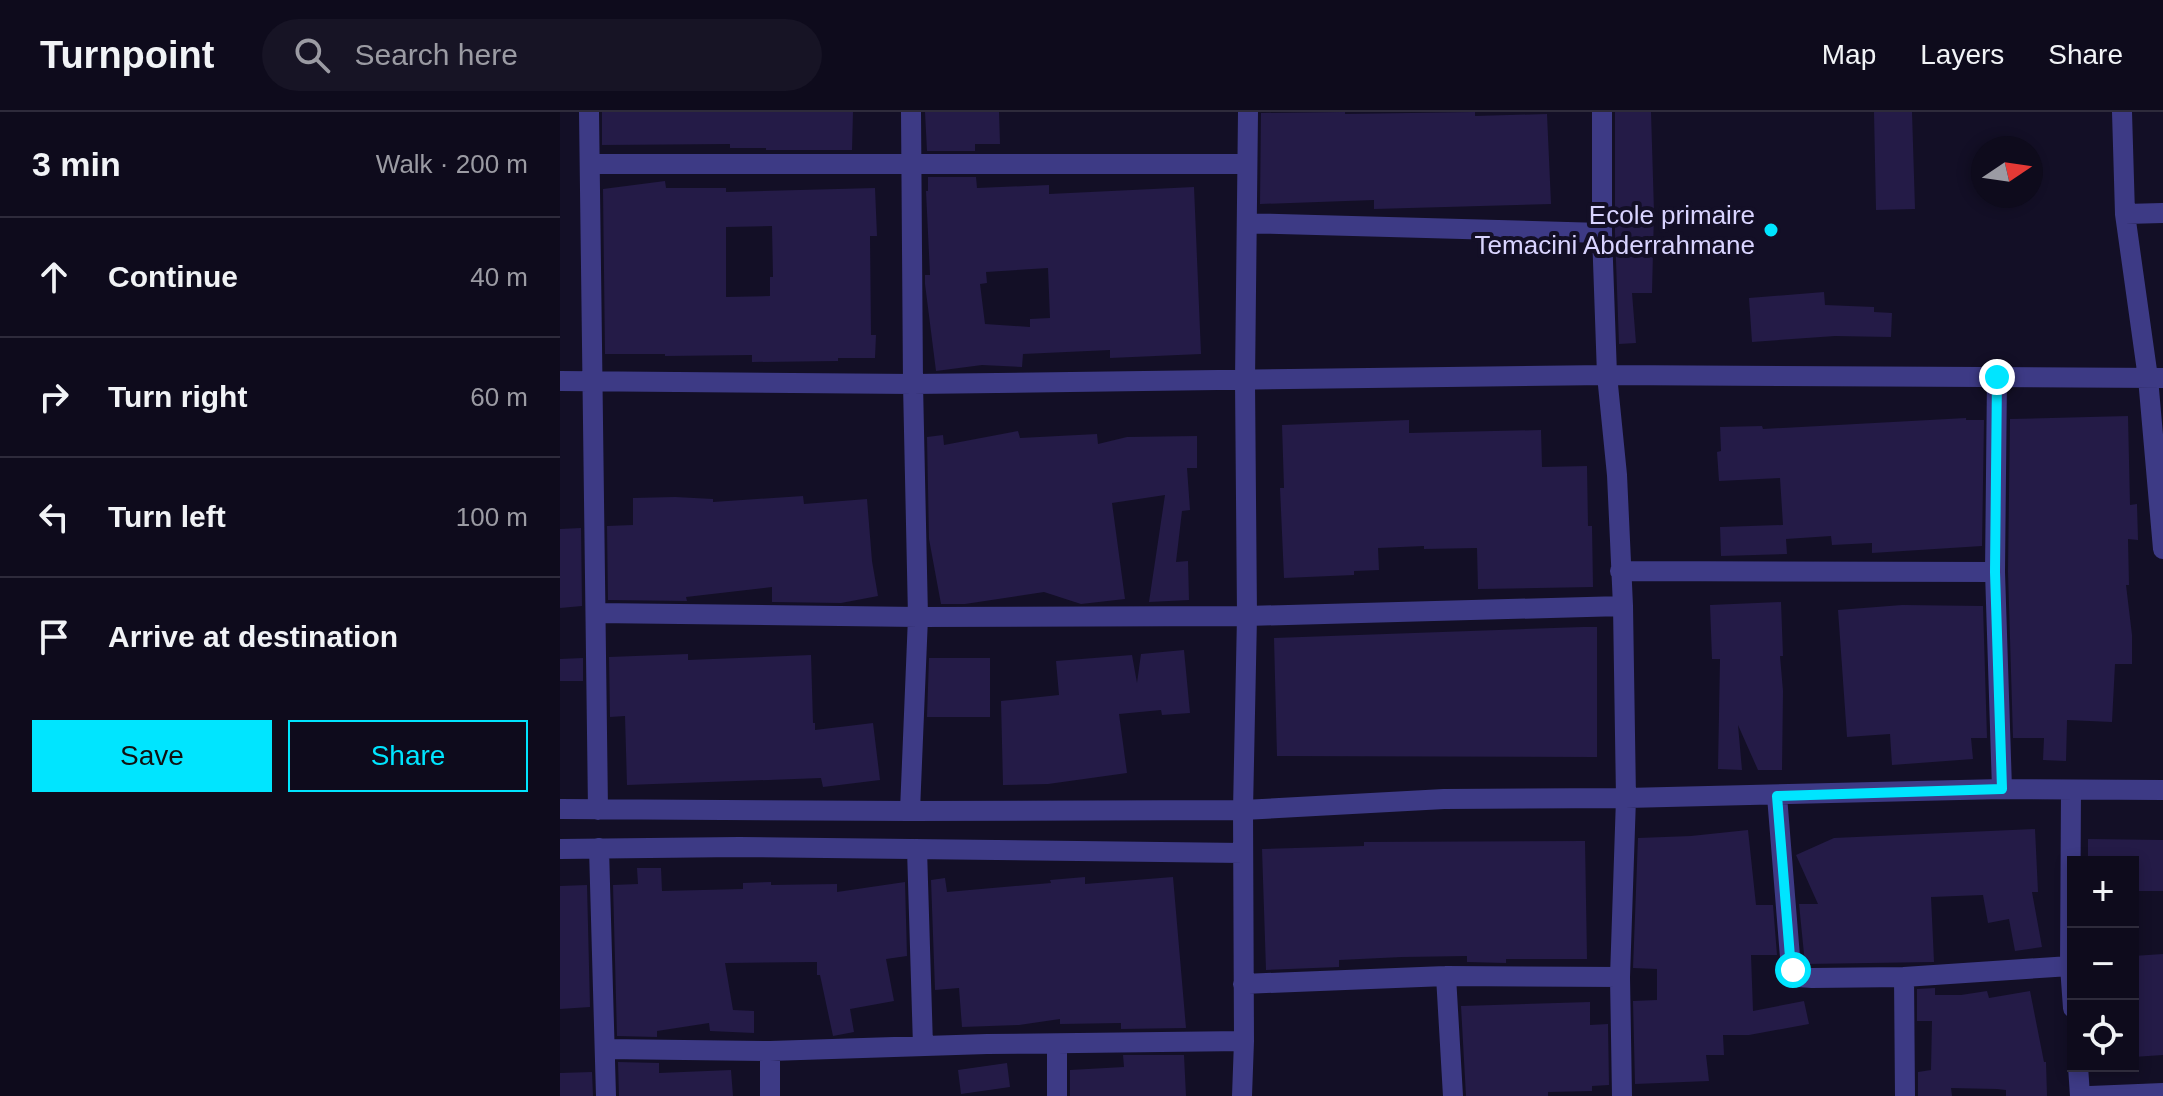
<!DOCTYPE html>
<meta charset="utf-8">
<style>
:root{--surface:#0e0b1c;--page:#171425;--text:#f1f3f6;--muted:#9b9ba3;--line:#2e2b3b;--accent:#00e5ff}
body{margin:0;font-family:Helvetica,sans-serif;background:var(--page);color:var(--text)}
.controls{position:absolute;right:24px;bottom:24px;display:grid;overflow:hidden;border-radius:0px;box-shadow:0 4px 12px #0003}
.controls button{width:72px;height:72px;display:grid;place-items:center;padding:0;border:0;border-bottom:2px solid var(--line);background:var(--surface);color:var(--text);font:40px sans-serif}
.compass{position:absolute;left:1411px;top:24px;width:72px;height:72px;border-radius:50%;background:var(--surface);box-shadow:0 4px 12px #0003;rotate:77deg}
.stop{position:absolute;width:24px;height:24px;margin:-18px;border:6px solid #00e5ff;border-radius:50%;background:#fff}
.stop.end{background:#00e5ff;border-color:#fff;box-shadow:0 2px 8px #0008}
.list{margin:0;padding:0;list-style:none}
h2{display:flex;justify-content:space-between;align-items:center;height:104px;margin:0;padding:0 32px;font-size:34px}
h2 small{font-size:26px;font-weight:400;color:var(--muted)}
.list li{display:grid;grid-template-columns:52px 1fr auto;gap:24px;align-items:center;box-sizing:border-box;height:120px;padding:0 32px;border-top:2px solid var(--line)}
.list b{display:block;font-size:30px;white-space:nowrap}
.list em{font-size:26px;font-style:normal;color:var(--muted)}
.actions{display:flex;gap:16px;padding:24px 32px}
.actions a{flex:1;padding:18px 0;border:2px solid var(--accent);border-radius:0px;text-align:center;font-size:28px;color:var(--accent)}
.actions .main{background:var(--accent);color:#111}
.icon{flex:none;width:44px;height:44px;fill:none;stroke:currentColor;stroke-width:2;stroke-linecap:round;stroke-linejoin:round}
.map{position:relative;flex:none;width:1603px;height:984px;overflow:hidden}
header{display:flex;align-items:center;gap:48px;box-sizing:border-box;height:112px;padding:0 40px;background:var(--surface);border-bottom:2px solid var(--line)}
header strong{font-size:38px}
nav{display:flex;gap:44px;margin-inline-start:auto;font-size:28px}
.search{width:560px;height:72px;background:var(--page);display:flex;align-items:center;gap:20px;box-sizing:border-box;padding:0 28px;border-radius:44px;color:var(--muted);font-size:30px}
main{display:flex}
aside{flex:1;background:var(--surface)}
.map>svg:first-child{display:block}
.building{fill:#241b47;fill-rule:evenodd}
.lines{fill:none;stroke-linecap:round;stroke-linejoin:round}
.minor{stroke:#3d3a85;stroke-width:20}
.route{stroke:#00e5ff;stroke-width:10}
.poi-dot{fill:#00e5ff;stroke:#130f26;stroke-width:3}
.labels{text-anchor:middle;stroke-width:8;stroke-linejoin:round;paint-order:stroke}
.poi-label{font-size:26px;fill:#d9d4ff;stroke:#130f26;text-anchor:end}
</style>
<header>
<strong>Turnpoint</strong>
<div class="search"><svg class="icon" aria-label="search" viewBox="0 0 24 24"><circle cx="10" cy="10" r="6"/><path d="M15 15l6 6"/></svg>Search here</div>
<nav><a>Map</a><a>Layers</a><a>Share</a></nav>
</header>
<main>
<aside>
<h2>3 min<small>Walk · 200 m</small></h2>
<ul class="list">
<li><svg class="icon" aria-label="ahead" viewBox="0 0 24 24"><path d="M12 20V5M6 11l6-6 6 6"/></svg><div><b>Continue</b></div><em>40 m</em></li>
<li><svg class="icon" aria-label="right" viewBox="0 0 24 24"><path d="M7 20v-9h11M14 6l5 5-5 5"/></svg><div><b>Turn right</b></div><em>60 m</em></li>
<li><svg class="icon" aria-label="left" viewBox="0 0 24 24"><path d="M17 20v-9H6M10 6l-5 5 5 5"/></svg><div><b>Turn left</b></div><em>100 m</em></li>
<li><svg class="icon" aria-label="arrive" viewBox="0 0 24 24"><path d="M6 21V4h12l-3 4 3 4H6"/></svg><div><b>Arrive at destination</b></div></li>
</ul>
<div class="actions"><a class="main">Save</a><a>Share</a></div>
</aside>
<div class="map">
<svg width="1603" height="984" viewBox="0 0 1603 984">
<rect width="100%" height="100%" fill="#130f26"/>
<path class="building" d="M42 0H293L292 38H206V36H170V32L42 33Z
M365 0H439L440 32H415V39H367Z
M785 0V2L915 0V4L987 2 991 92 814 97V88L700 92 701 1Z
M1055 0H1091L1094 100 1092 181H1072L1076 231 1059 232 1055 121Z
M1314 0H1352L1355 97 1316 98Z
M368 65H416L417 76 489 73V82L634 75 641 242 550 246V238L463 242 462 255 422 253 376 259 365 172V163H370L366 79H368ZM488 156 490 206 470 207V215L425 212 420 172 427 171 426 160Z
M105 69 106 76H166V80L315 76 317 124H310L311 223H316L315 246H278V249L192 250V243L105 244V242H45L43 77ZM212 114 213 165H210V184L166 185V115Z
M1264 180 1265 193 1314 195V200L1332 201 1331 225 1275 224 1192 230 1189 186Z
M1568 304 1570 393 1577 392 1578 428 1568 427 1569 473H1566L1572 523V552H1555L1552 610 1507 608 1506 649 1483 648 1484 626H1453L1448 460 1450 307Z
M1406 306V308H1424L1422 434 1312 441V431L1272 433 1271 424 1226 427 1227 442 1161 444 1160 415 1223 413 1220 366 1159 369 1157 340 1161 339 1160 315 1202 314 1203 317Z
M849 308V321L981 318 982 355 1027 354 1028 414H1032L1033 475 918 477 917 436 864 437V434L818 436 819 458 794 459V463L724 466 720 376H724L722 313Z
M458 319 460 326 537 322 538 332 567 325 637 324V356H627L630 398 622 399 616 450 628 449 629 488 589 490 605 383 552 391 565 487 521 492 484 480 405 492H381L369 427 367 325 383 323 384 333Z
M243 384 244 392 307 387 312 449 318 484 281 491 212 490V475L126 485 127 489 48 488 47 414 73 413V386L115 385 153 387V390Z
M21 416 22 494 0 496V417Z
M1221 490 1223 544H1220L1223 579 1222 658H1198L1178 613 1182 658 1158 657 1160 547H1152L1150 493Z
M1342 493 1423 494 1427 626H1411L1413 647 1332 653 1330 622 1287 625 1278 498Z
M1023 515H1037V645L717 644 714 526Z
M624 538 630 601 602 603 601 598 559 602 567 661 488 672 443 673 441 589 499 583 496 549 572 543 577 571 581 542Z
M128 542V548L251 543 253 611H255V618L313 611 320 668 263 675 261 666 67 673 65 604 50 605 49 545Z
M23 546V569H0V547Z
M369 546H430V605H367Z
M1475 717 1478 780H1472L1482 835 1455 839 1449 807 1428 811 1423 783 1371 785 1374 850 1245 852 1239 792H1258L1236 743 1274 726Z
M1188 718 1196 793H1213L1217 843H1191L1193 899 1244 889 1249 912 1189 923H1163L1164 943H1146L1149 969 1075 972 1073 889 1097 888V857L1073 856 1078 726 1131 724Z
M1528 727 1603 728V779H1573V750H1528Z
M1025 729 1027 847H946V851L907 850V844L842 845 779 848V855L706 858 702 737 804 734V730Z
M77 756H101L102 779 183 777V771L211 770V773L277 772V780L345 770 347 844 326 847 334 889 290 897 294 920 273 924 260 863H257V850L165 851 173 898 194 899V921L150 919 149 911 97 919V925L57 924 53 773 78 772Z
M525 765V772L613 765 626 916 561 917V911L500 912V907L459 913 402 915 399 876 375 878 371 768 385 766 387 780 491 771 490 768Z
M27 773 30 895 0 897V774Z
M1603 842V943L1573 945V844Z
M1375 876V883H1401L1427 879 1429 886 1470 879 1484 950H1486L1487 984H1446V978L1437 977 1391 976 1392 984H1358V960L1371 958 1372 909H1357V877Z
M1030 890V913L1048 912 1049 973 1032 974V979L988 980V984H906L901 894Z
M563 943H624L626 984H510V958L564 955Z
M58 950 99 951V961L171 958 173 984H59Z
M447 951 450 975 401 982 398 958Z
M32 960 33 984H0V961Z"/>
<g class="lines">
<path class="minor" d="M29 0 38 698
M1042 0V121L1047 263 1057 363 1063 494 1066 686 1060 865 1062 984
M1562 0 1565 102 1588 266 1603 437
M30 52H687
M1565 102 1603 101
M687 111 1042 121
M1437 265 1435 460 1442 677
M0 269 353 272 1047 263 1603 266
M1060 459 1435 460
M36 501 358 505 687 504 1063 494
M1511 678 1510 854 1513 896
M1217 684 1230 845 1233 858 1238 865 1252 866 1344 865
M0 697 350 699 683 698 884 687 1066 686 1442 677 1603 678
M350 699 358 505 353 272 351 0
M39 736 46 984
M0 737 179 735 683 741
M357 737 363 934
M683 872 886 864
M497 932V984
M45 937 210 939 427 932 684 929
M1518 954 1520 984
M210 984V939
M682 984 684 929 683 698 687 504 685 269 688 0
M893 984 886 864 1060 865
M1345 984 1344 865 1510 854
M1530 984 1603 981"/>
</g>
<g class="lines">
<path class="route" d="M1233 858 1230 845 1217 684 1442 677 1435 460 1437 265"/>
</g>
<circle class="poi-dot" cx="1211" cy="118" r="8"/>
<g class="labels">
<g class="poi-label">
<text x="1195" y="112">Ecole primaire<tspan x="1195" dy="30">Temacini Abderrahmane</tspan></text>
</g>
</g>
</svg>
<div class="controls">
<button>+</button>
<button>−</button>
<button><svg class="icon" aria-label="locate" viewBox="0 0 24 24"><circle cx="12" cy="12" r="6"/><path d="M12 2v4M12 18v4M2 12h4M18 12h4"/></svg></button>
</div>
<svg class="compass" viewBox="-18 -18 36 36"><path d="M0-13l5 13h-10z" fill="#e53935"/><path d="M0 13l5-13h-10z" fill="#9b9ba3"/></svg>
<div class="stop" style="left:1233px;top:858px"></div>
<div class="stop end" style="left:1437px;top:265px"></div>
</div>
</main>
